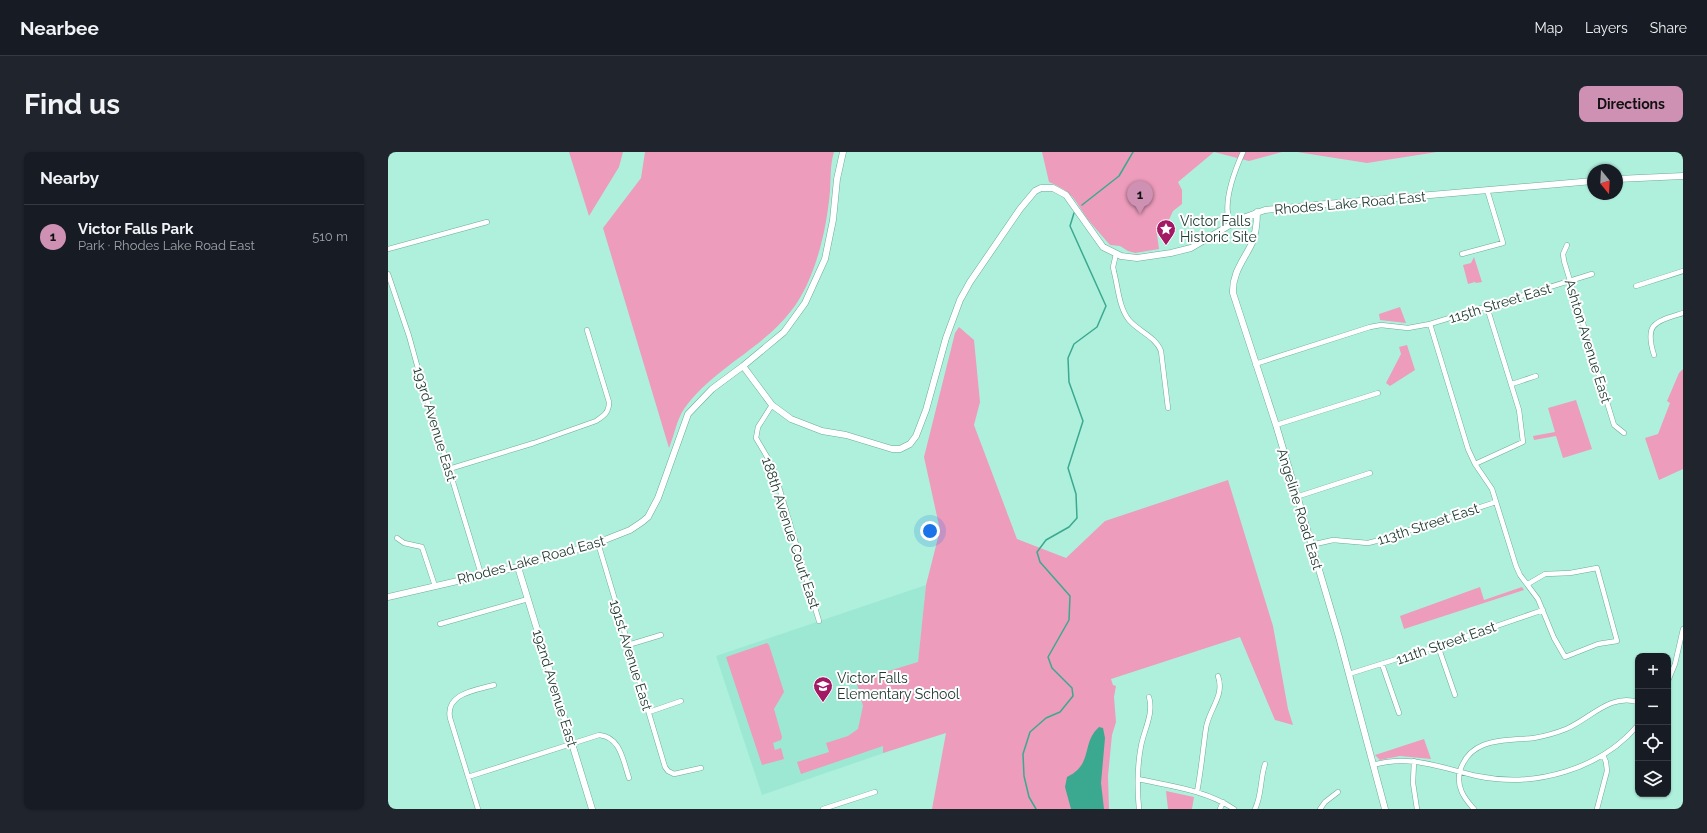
<!DOCTYPE html>
<meta charset="utf-8">
<style>
:root{--surface:#171b24;--page:#20242c;--text:#f1f3f6;--muted:#9ea1a6;--line:#363941;--accent:#ce91b4}
body{margin:0;font-family:Raleway,sans-serif;background:var(--page);color:var(--text)}
.controls{position:absolute;right:12px;bottom:12px;display:grid;overflow:hidden;border-radius:8px;box-shadow:0 1px 3px #0004}
.controls button{width:36px;height:36px;display:grid;place-items:center;padding:0;border:0;border-bottom:1px solid var(--line);background:var(--surface);color:var(--text);font:20px sans-serif}
.compass{position:absolute;left:1199px;top:12px;width:36px;height:36px;border-radius:50%;background:var(--surface);box-shadow:0 1px 3px #0004;rotate:162deg}
.you{position:absolute;left:542px;top:379px;width:14px;height:14px;margin:-10px;border:3px solid #fff;border-radius:50%;background:#1a73e8;box-shadow:0 0 0 6px #1a73e833}
.badge{display:grid;place-items:center;width:26px;height:26px;border-radius:50%;background:var(--accent);color:#111;font-size:13px;font-weight:700}
.pin{position:absolute;translate:-50% -33px;filter:drop-shadow(0 1px 2px #0008)}
.pin::after{content:'';position:absolute;top:21px;width:14px;height:12px;background:inherit;clip-path:polygon(0 0,100% 0,50% 100%)}
.list{margin:0;padding:0;list-style:none}
h2{display:flex;justify-content:space-between;align-items:center;height:52px;margin:0;padding:0 16px;font-size:17px}
h2 small{font-size:13px;font-weight:400;color:var(--muted)}
.list li{display:grid;grid-template-columns:26px 1fr auto;gap:12px;align-items:center;box-sizing:border-box;height:64px;padding:0 16px;border-top:1px solid var(--line)}
.list b{display:block;font-size:15px;white-space:nowrap}
.list p{margin:0;font-size:13px;white-space:nowrap;color:var(--muted)}
.list em{font-size:13px;font-style:normal;color:var(--muted)}
.icon{flex:none;width:22px;height:22px;fill:none;stroke:currentColor;stroke-width:2;stroke-linecap:round;stroke-linejoin:round}
.map{position:relative;flex:none;width:1295px;height:657px;overflow:hidden;border-radius:8px}
header{display:flex;align-items:center;gap:24px;box-sizing:border-box;height:56px;padding:0 20px;background:var(--surface);border-bottom:1px solid var(--line)}
header strong{font-size:19px}
nav{display:flex;gap:22px;margin-inline-start:auto;font-size:14px}
.intro{display:flex;align-items:center;justify-content:space-between;box-sizing:border-box;height:96px;padding:0 24px}
h1{margin:0;font-size:28px}
.button{padding:10px 18px;border-radius:8px;background:var(--accent);color:#111;font-size:14px;font-weight:700}
main{display:flex;gap:24px;padding:0 24px}
aside{flex:1;background:var(--surface);border-radius:8px;box-shadow:0 1px 3px #0004}
.map>svg:first-child{display:block}
.built{fill:#9de8d2}
.green{fill:#ed9cbc}
.water{fill:#3aa98f}
.lines{fill:none;stroke-linecap:round;stroke-linejoin:round}
.stream{stroke:#3aa98f;stroke-width:1.5}
.minor-casing{stroke:#6bab99;stroke-width:5.5}
.tertiary-casing{stroke:#6bab99;stroke-width:7}
.minor{stroke:#fff;stroke-width:4.5}
.tertiary{stroke:#fff;stroke-width:6}
.labels{text-anchor:middle;stroke-width:4;stroke-linejoin:round;paint-order:stroke}
.street-label{font-size:14px;fill:#213c34;stroke:#fff}
.poi-label{font-size:14px;fill:#213c34;stroke:#fff;text-anchor:start}
</style>
<header>
<strong>Nearbee</strong>
<nav><a>Map</a><a>Layers</a><a>Share</a></nav>
</header>
<div class="intro"><h1>Find us</h1><a class="button">Directions</a></div>
<main>
<aside>
<h2>Nearby<small></small></h2>
<ul class="list">
<li><span class="badge">1</span><div><b>Victor Falls Park</b><p>Park · Rhodes Lake Road East</p></div><em>510 m</em></li>
</ul>
</aside>
<div class="map">
<svg width="1295" height="657" viewBox="0 0 1295 657">
<rect width="100%" height="100%" fill="#aff0dd"/>
<path class="built" d="M538 433 522 592 374 643 328 504Z"/>
<path class="green" d="M181 0H235L231 15 201 64Z
M257 0H446C442 13 443 25 442 39 439 77 427 129 403 159 373 198 325 216 296 257 289 267 286 284 281 296L215 76 253 26Z
M654 0H826L790 30 794 38V52L785 59 779 72 768 75 771 97 747 101 740 99 732 94 722 93C715 85 708 77 701 69 686 48 687 41 661 30Z
M826 0H894L861 9Z
M909 0H1049L979 11Z
M1086 105 1094 130 1088 131 1087 130 1080 132 1075 113 1083 111Z
M1012 155 1018 171 992 168 991 162Z
M571 175 586 188 592 250 586 273 629 387 678 406 717 369 840 328 885 474 900 557 905 573 887 568 852 485 723 527 725 533 728 534 726 545 728 570 724 583 720 624 721 657H544L558 581 495 601V594L413 622 409 610 441 600 438 591 460 584 470 577 475 554 468 529 530 510 538 433 552 378 536 305 567 181Z
M1019 193 1027 218 1002 234 998 231 1013 202 1011 195Z
M1295 217V317L1271 328 1257 286 1270 282 1282 251 1279 249 1291 221Z
M1188 248 1204 297 1175 306 1168 284 1146 288 1145 284 1167 280 1160 256Z
M1092 435 1096 448 1134 435 1136 438 1016 477 1012 464Z
M379 491 381 493 396 540 386 557 394 585 393 588 385 591 387 598 393 596 396 607 374 613 338 505Z
M1036 587 1043 607 1012 604 992 608 987 603Z
M778 639 806 645 804 657H780Z"/>
<path class="water" d="M711 575 715 576 717 586 713 631 716 657H683L677 635 679 625C706 612 693 591 711 575Z"/>
<g class="lines">
<path class="stream" d="M694 53 731 24 745 0
M648 657 641 645 636 624 635 602 642 580 658 566 672 560 685 544 684 536 664 516 660 505 681 468 682 444 652 410 649 400 658 388 681 375 689 366 688 342 680 316 695 269 681 230 680 206 686 192 709 175 718 154 682 74 686 61"/>
<defs>
<path id="minor" d="M842 72C834 51 846 20 855 0
M1179 93 1175 102 1176 109 1226 273 1236 281
M0 97 99 70
M728 102 725 115 726 120C730 135 731 156 741 168 750 179 768 185 773 199L780 256
M1074 102 1115 91 1099 38
M0 122 21 184 37 242 61 317 93 422
M1248 134 1295 119
M1042 172 1080 297 1087 312 1104 337 1128 414 1132 423 1150 447 1166 486 1177 505 1210 492 1229 489 1209 416 1182 421 1157 422 1140 432
M1266 203C1256 171 1267 170 1295 161
M867 212 982 175 993 173 1020 176 1042 172 1204 122
M1124 232 1148 224
M384 253 370 275 368 286 385 315 431 469
M888 273 990 241
M1087 312 1135 290 1131 258 1099 155
M61 317 146 291 208 269C217 263 221 260 221 250L199 178
M908 345 982 321
M9 386 16 391 34 395 47 434
M210 391 277 615 280 619 286 622 313 616
M923 393 945 388 980 391 988 389 1108 350
M52 472 140 447
M240 493 273 483
M1050 494 1067 543
M994 512 1011 561
M961 522 1050 494 1155 458
M1280 529 1287 512 1295 477
M261 560 293 549
M1026 609 1025 631 1029 657
M985 613C1022 602 1054 616 1089 624 1146 636 1212 618 1250 573
M80 625 211 583C233 585 235 609 241 626
M750 627C782 634 818 638 846 657
M809 640C813 619 815 597 818 576 821 557 837 544 830 524
M90 657 62 566C57 541 89 538 106 533
M435 657 487 640
M751 657C749 636 749 615 753 594 756 578 766 561 761 545
M832 657 835 650
M867 657C874 643 872 627 877 612
M932 657 937 650 950 640
M1086 657C1076 646 1068 635 1072 619 1082 585 1117 589 1146 586 1157 584 1168 581 1178 577 1202 567 1222 541 1250 550
M1209 657 1219 619 1218 610 1215 603"/>
<path id="tertiary" d="M1229 27 1295 24
M869 60C869 71 868 81 864 91 856 108 844 121 845 141L888 273 951 485 997 657
M355 214 384 253 403 267 434 279 458 283 504 297H512L522 292 528 284 538 258 558 186 572 148 582 130 632 57 647 39 653 36H665L678 43 715 95 733 104 749 106 783 101 803 96 852 67 877 58 938 52 1205 29
M130 415 204 657
M0 445 130 415 204 393 242 378 254 370 260 365 270 346 300 262 324 237 355 214 396 180 417 151 437 107 445 68 449 27 455 0"/>
</defs>
<use href="#minor" class="minor-casing"/>
<use href="#tertiary" class="tertiary-casing"/>
<use href="#minor" class="minor"/>
<use href="#tertiary" class="tertiary"/>
</g>
<defs>
<symbol id="sight-pin" viewBox="-11 -11 22 30"><path d="M0 17L-7.5 6A9.5 9.5 0 1 1 7.5 6Z" fill="#a31a64" stroke="#fff"/><path d="M0-6L1.8-2.2L6-1.7L2.9 1.2L3.7 5.4L0 3.3L-3.7 5.4L-2.9 1.2L-6-1.7L-1.8-2.2Z" fill="#fff"/></symbol>
<symbol id="school-pin" viewBox="-11 -11 22 30"><path d="M0 17L-7.5 6A9.5 9.5 0 1 1 7.5 6Z" fill="#a31a64" stroke="#fff"/><path d="M0-5L7-2L0 1L-7-2ZM-4 1L0 2.5L4 1V4Q0 6-4 4Z" fill="#fff"/></symbol>
</defs>
<g fill-rule="evenodd">
<use href="#sight-pin" x="767" y="66" width="22" height="30"/>
<use href="#school-pin" x="424" y="523" width="22" height="30"/>
</g>
<g class="labels">
<g class="street-label">
<text transform="translate(962 51) rotate(-5)" y="5">Rhodes Lake Road East</text>
<text transform="translate(1112 151) rotate(-17)" y="5">115th Street East</text>
<text transform="translate(1200 189) rotate(73)" y="5">Ashton Avenue East</text>
<text transform="translate(47 272) rotate(73)" y="5">193rd Avenue East</text>
<text transform="translate(912 357) rotate(73)" y="5">Angeline Road East</text>
<text transform="translate(1040 372) rotate(-18)" y="5">113th Street East</text>
<text transform="translate(403 381) rotate(72)" y="5">188th Avenue Court East</text>
<text transform="translate(143 408) rotate(-15)" y="5">Rhodes Lake Road East</text>
<text transform="translate(1058 491) rotate(-19)" y="5">111th Street East</text>
<text transform="translate(243 503) rotate(73)" y="5">191st Avenue East</text>
<text transform="translate(167 536) rotate(73)" y="5">192nd Avenue East</text>
</g>
<g class="poi-label">
<text x="792" y="74">Victor Falls<tspan x="792" dy="16">Historic Site</tspan></text>
<text x="449" y="531">Victor Falls<tspan x="449" dy="16">Elementary School</tspan></text>
</g>
</g>
</svg>
<div class="controls">
<button>+</button>
<button>−</button>
<button><svg class="icon" aria-label="locate" viewBox="0 0 24 24"><circle cx="12" cy="12" r="6"/><path d="M12 2v4M12 18v4M2 12h4M18 12h4"/></svg></button>
<button><svg class="icon" aria-label="layers" viewBox="0 0 24 24"><path d="M12 4l9 5-9 5-9-5zM3 14l9 5 9-5"/></svg></button>
</div>
<svg class="compass" viewBox="-18 -18 36 36"><path d="M0-13l5 13h-10z" fill="#e53935"/><path d="M0 13l5-13h-10z" fill="#9ea1a6"/></svg>
<div class="you"></div>
<div class="pin badge" style="left:752px;top:62px">1</div>
</div>
</main>
